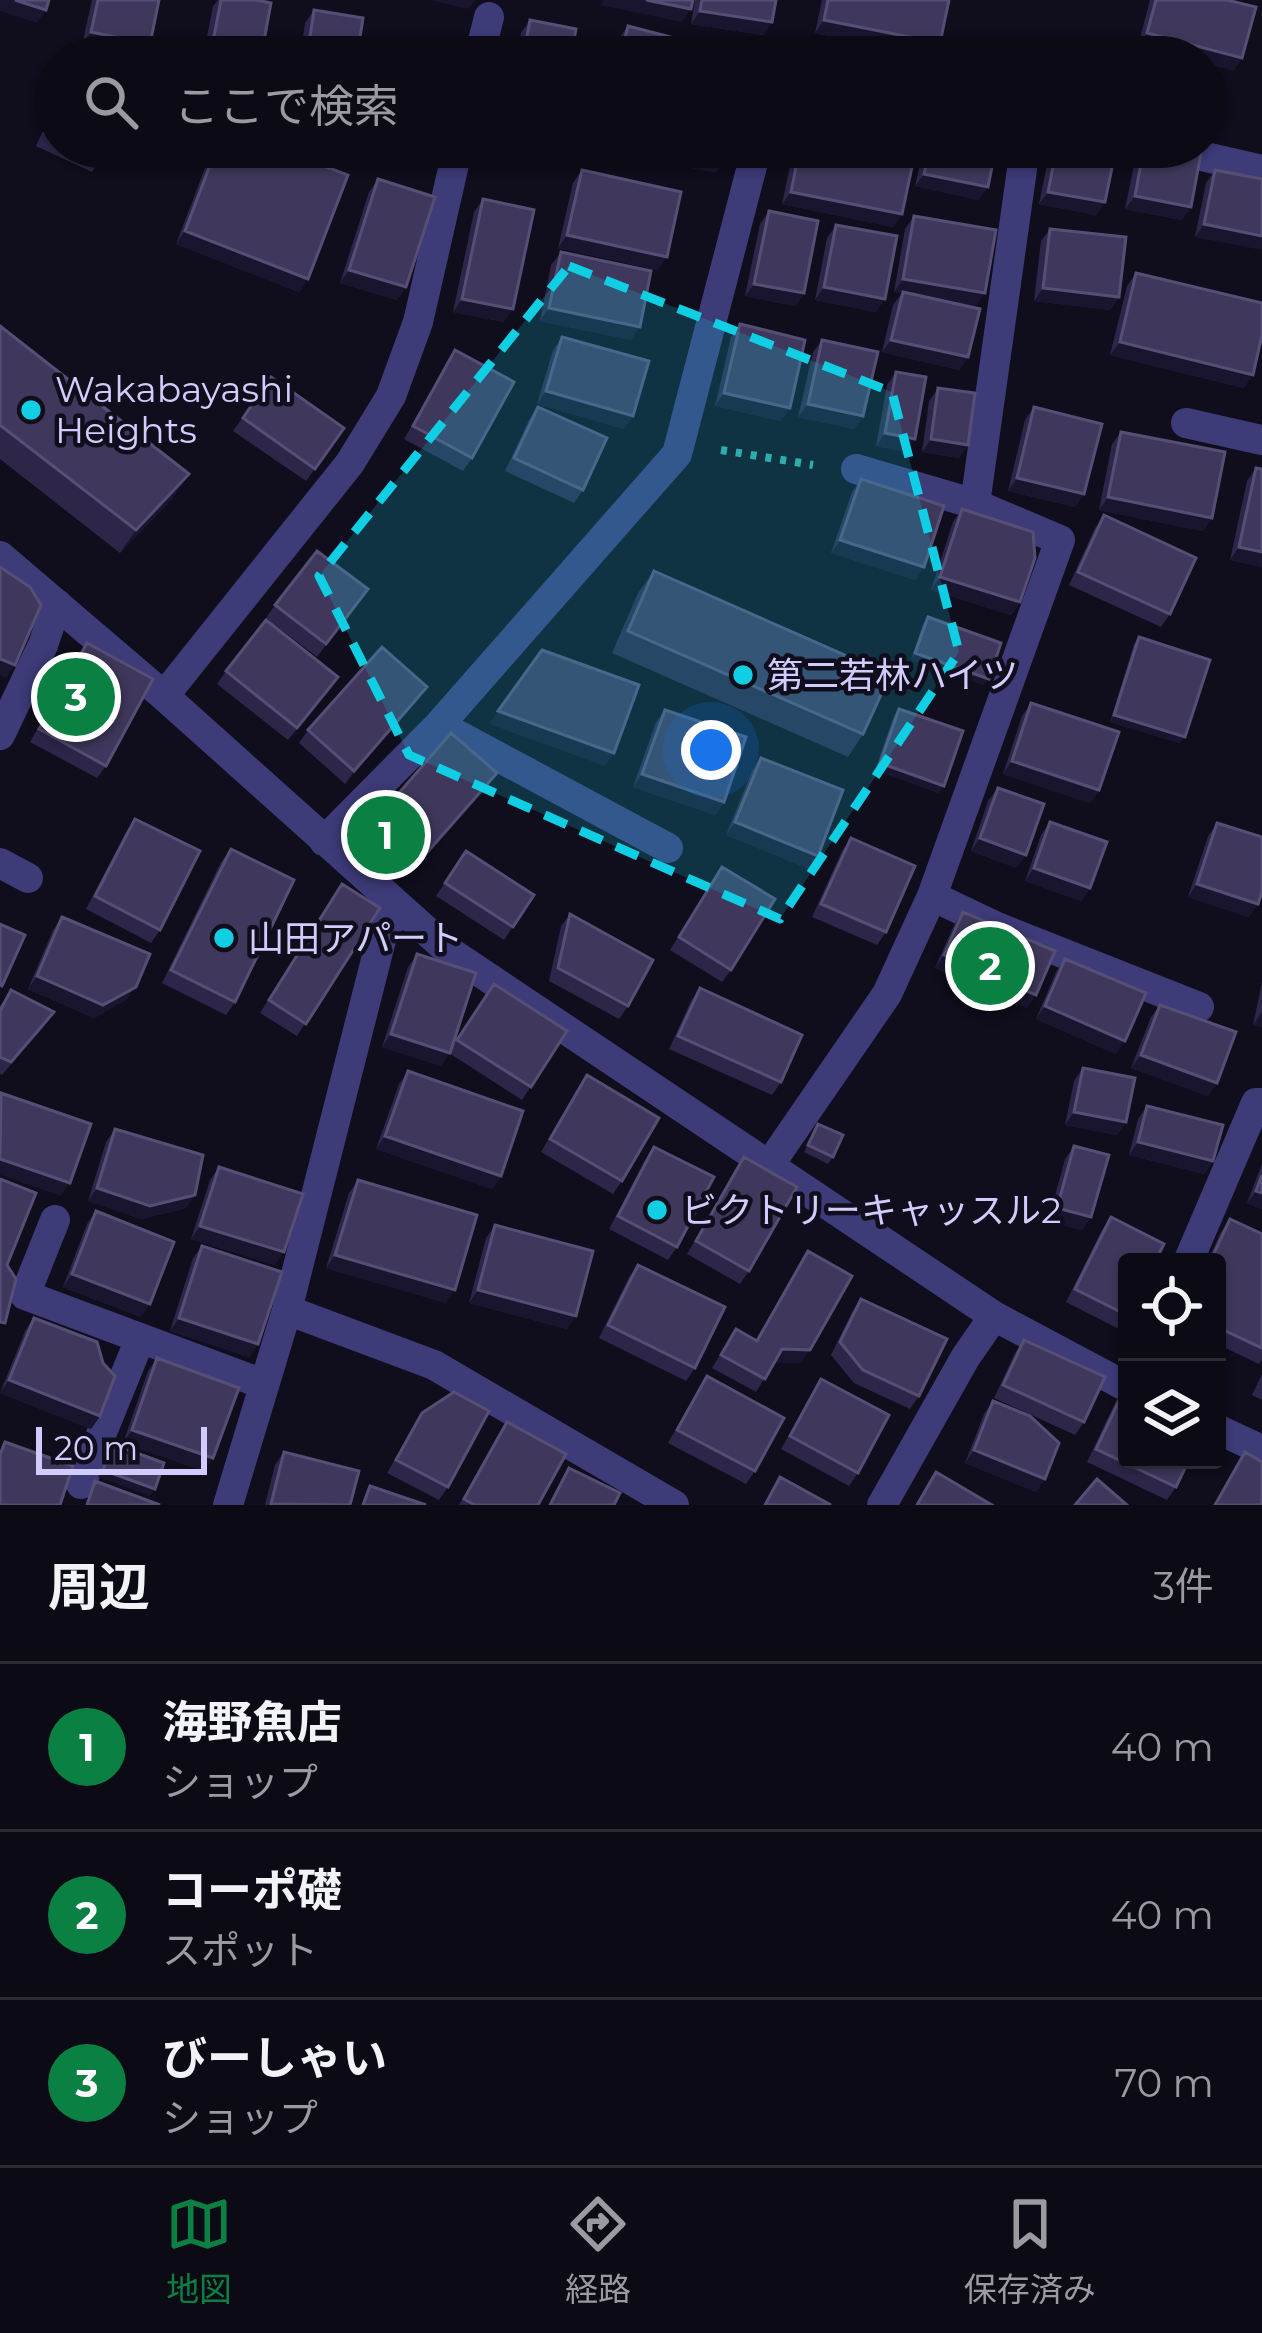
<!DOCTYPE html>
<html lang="ja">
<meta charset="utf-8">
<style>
:root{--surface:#0c0a15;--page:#15131e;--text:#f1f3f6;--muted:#9a9aa0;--line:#2c2b34;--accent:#0b8043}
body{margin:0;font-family:Montserrat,"Noto Sans JP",sans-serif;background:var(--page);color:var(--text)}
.controls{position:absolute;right:36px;bottom:36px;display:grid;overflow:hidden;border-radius:12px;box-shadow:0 3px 9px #0004}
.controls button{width:108px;height:108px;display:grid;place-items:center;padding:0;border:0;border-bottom:3px solid var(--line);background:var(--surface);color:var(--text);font:60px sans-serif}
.scale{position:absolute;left:36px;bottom:30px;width:171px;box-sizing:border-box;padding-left:12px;border:6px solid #d1ccfb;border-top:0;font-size:33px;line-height:42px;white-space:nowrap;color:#d1ccfb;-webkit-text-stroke:9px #100d1c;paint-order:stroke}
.you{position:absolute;left:711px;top:750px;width:42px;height:42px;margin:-30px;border:9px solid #fff;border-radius:50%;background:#1a73e8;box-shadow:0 0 0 18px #1a73e833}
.badge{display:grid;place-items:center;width:78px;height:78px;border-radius:50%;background:var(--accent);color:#fff;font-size:39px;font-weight:700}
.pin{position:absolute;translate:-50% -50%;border:6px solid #fff;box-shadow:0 3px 12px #0006}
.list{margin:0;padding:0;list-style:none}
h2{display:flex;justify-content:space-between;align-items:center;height:156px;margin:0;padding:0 48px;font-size:51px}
h2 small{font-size:39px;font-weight:400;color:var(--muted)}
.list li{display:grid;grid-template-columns:78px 1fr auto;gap:36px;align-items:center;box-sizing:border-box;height:168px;padding:0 48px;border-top:3px solid var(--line)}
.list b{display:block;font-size:45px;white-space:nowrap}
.list p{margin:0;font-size:39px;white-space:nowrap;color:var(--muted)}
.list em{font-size:39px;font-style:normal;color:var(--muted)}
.icon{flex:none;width:66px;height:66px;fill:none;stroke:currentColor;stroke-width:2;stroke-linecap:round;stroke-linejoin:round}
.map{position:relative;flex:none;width:1262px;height:1505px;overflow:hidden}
.search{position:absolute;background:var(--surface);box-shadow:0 3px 9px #0004;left:36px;right:36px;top:36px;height:132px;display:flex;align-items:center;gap:30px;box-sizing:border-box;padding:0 42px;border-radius:66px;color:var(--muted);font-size:45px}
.sheet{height:660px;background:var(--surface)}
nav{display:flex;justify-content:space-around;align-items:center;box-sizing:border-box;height:168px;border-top:3px solid var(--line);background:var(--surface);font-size:33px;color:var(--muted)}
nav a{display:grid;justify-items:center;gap:6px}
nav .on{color:var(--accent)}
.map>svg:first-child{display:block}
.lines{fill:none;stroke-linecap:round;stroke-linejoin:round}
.path{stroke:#35a69f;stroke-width:8;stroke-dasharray:6 9;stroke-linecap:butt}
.minor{stroke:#3d3b78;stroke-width:30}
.wall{fill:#2d2649}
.shaded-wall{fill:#1a152f}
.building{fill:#3f385c;stroke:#564f75;stroke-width:3}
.marked{fill:#10cee3;fill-opacity:0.2;stroke:#10cee3;stroke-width:9;stroke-dasharray:24 15;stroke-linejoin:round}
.poi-dot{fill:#10cee3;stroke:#100d1c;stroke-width:4.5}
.labels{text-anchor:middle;stroke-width:9;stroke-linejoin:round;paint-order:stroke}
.poi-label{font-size:36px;fill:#d1ccfb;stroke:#100d1c;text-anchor:start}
</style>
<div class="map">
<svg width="1262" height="1505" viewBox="0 0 1262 1505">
<rect width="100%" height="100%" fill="#100d1c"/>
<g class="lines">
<path class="path" d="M721 450 813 465"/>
<path class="minor" d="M479 57 489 17
M1162 147 1262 170
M1186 423 1262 440
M975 504 1025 148
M0 556 164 696 450 952 994 1316 1127 1387
M164 696 350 463 391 396 418 322 458 147
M439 725 668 848
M0 735 43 645 57 604
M324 841 439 725 677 454 757 147
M0 863 28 878
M932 896 997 927 1199 1007
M770 1164 887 994 932 896 1060 540 975 504 856 469
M55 1220 25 1295 263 1384
M1188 1262 1256 1103H1262
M287 1310 434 1365 674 1505
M1217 1429 1262 1450
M81 1484 140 1339
M228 1505 287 1310 381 940 397 907
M882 1505 965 1358 994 1316"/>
</g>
<path class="wall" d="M92 0H159L150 44 141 57 82 45Z
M218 0H257L261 57H203L213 6Z
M695 0H776L763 35 691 24Z
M822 0H949L940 43 931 56 815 33Z
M1150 0H1227L1242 58 1233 71 1205 57H1180L1138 46Z
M314 10 357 57H300L305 23Z
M530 20 571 57H516L521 33Z
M628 26 691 57H614L619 38Z
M57 101V147H107L92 172 36 146Z
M213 147H274L308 279 299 292 176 244Z
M794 147H917L913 152 902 214 893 227 782 204Z
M924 147H996L979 200 915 186Z
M1052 147H1111L1105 202 1096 215 1039 204 1050 150Z
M1142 147H1171L1191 207 1182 220 1125 209 1136 155Z
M582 170 658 270 558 248 573 183Z
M1215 170 1262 179 1195 237 1206 183Z
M378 179 406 287 397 300 340 283 369 192Z
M483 199 504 322 453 312 474 212Z
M769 211 804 293 795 306 745 296 760 224Z
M914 216 976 306 926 297 968 357 959 370 882 352 893 305 902 293 894 292 905 229Z
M836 225 876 312 815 300 827 238Z
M1050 229 1119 297 1110 310 1034 301 1041 241Z
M561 252 631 340 540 321 551 265Z
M1136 273 1244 388 1110 355 1127 286Z
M740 324 790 408 780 421 715 406 731 337Z
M0 326 174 497 120 553 0 459Z
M562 337 633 416 624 429 537 404 553 350Z
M822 340 863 416 854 429 798 417 813 352Z
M455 350 472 458 463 471 404 439Z
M896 372 915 439 906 452 876 446 887 385Z
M271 377 344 428 306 481 233 431Z
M938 388 968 445 959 458 922 452 929 401Z
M538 407 583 490 574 503 505 471 529 420Z
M1034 407 1084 494 1075 507 1008 491 1025 420Z
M1121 432 1212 518 1203 531 1099 510 1112 444Z
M1256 468 1262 469V567L1230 560 1247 481Z
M861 479 924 567 915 580 831 553 852 492Z
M962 509 1020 602 1011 615 931 590 953 522Z
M1104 515 1170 614 1161 627 1069 585 1095 528Z
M654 571 863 734 848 757 612 653 638 593Z
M368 589 317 657 266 618 275 605Z
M928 617 984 685 911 660 923 624Z
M1139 637 1180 743 1110 722 1134 644Z
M87 643 106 766 97 778 30 742Z
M226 671 329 690 288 740 217 684Z
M427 687 345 784 299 743 308 730Z
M1031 703 1099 790 1090 803 1003 774 1022 716Z
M899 709 944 786 939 793 875 770 894 716Z
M665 710 724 802 715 815 633 787 656 722Z
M761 758 818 856 809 869 726 835 752 771Z
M488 786 415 869 370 829 379 816Z
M998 788 1017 868 971 851 988 801Z
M135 819 160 930 151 943 86 909 126 832Z
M1050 822 1090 888 1081 901 1025 881 1041 835Z
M1217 823 1249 917 1188 897 1208 836Z
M851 838 886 932 877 945 812 917 842 851Z
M231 849 235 1002 226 1015 162 983 221 862Z
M466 851 534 895 504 940 436 896Z
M722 867 731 970 722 982 670 950Z
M333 897 380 908 297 1036 260 1013Z
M963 912 1027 1008 935 968 954 925Z
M570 914 628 1006 619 1019 549 981 561 926Z
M62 917 127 999 94 1018 28 989 53 930Z
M417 954 452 1047 494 984 567 1031 522 1100 449 1053 441 1066 382 1047 408 967Z
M1065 959 1116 1054 1036 1019 1056 972Z
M1262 982V1027L1253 1025Z
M700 988 781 1082 772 1095 669 1049 691 1001Z
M11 990 45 1025 2 1075 0 1074V1006Z
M1160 1005 1217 1083 1208 1096 1131 1068 1151 1017Z
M1083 1068 1126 1122 1117 1135 1065 1125 1074 1081Z
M408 1071 501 1176 492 1189 376 1149 399 1084Z
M587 1075 622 1181 613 1194 541 1152Z
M1147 1106 1213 1161 1204 1174 1129 1155 1138 1119Z
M818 1124 833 1157 828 1164 804 1152Z
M115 1129 186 1208 141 1219 88 1201 106 1142Z
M1074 1146 1091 1217 1082 1230 1048 1221 1065 1159Z
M654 1147 677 1247 668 1260 609 1229 645 1160Z
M744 1157 749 1271 740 1284 687 1254Z
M1262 1164V1209L1247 1203Z
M219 1167 275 1265 191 1239 210 1180Z
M358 1180 446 1303 326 1268 349 1193Z
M96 1211 141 1317 63 1287 87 1224Z
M1111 1217 1127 1262V1317L1119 1329 1066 1302 1102 1230Z
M1230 1219 1262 1234V1360L1259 1364 1217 1344V1262H1207L1221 1232Z
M495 1225 567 1329 469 1303 486 1238Z
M202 1246 258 1344 249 1357 170 1331 193 1258Z
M808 1251 801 1363 775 1362 756 1392 712 1368 736 1329 755 1341Z
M638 1265 695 1368 686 1381 599 1338 629 1277Z
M861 1299 919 1396 910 1409 854 1383 831 1355 852 1312Z
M34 1318 100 1416 91 1429 0 1393 25 1331Z
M1024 1340 1084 1422 1075 1435 994 1398 1015 1353Z
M157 1358 213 1458 204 1471 123 1443 148 1371Z
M1262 1374V1400L1252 1395Z
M707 1376 755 1471 746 1484 668 1443Z
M821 1379 858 1473 849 1486 781 1449Z
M1126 1386 1176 1487 1167 1500 1087 1462 1117 1399Z
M993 1401 1045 1479 1036 1492 965 1463 984 1414Z
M422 1413 448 1487 439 1500 387 1473Z
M507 1422 538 1505H459L498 1435Z
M284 1452 350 1505H265L275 1465Z"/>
<path class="shaded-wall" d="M0 0H15L46 10 37 23 0 11Z
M430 0H475L468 9Z
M604 0H646L691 9 682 22 600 5Z
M700 11 772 22 763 35 691 24Z
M824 20 940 43 931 56 815 33Z
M91 32 150 44 141 57 82 45Z
M1147 33 1242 58 1233 71 1205 63V57H1180L1138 46Z
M582 147H599L618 151 609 164 575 157Z
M630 147H654L725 160 716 173 624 156Z
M882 147H917L912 153Z
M924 174 988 187 979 200 915 186Z
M791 192 902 214 893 227 782 204Z
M1048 192 1105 202 1096 215 1039 204Z
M1135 196 1191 207 1182 220 1125 209Z
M1204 224 1262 236V250L1195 237Z
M185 231 308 279 299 292 176 244Z
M567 235 667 257 658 270 558 248Z
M349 270 406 287 397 300 340 283Z
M903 279 985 293 976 306 894 292Z
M754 284 804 293 795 306 745 296Z
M824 287 885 299 876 312 815 300Z
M1043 288 1119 297 1110 310 1034 301Z
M462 299 513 309 504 322 453 312Z
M549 308 640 327 631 340 540 321Z
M891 340 968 357 959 370 882 352Z
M1120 342 1253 375 1244 388 1110 355Z
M546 391 633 416 624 429 537 404Z
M724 393 790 408 780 421 715 406Z
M808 404 863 416 854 429 798 417Z
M885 433 915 439 906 452 876 446Z
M931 439 968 445 959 458 922 452Z
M189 474 174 497 120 553 136 530Z
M1017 478 1084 494 1075 507 1008 491Z
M1108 497 1212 518 1203 531 1099 510Z
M840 540 924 567 915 580 831 553Z
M1239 547 1262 552V567L1230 560Z
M940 577 1020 602 1011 615 931 590Z
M915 653 989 679 984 685 911 660Z
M0 659 15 665 6 678 0 675Z
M427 687 418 700 345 784 354 771Z
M498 711 614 753 605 766 489 724Z
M1114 715 1185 737 1180 743 1110 722Z
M1012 761 1099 790 1090 803 1003 774Z
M880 763 944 786 939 793 875 770Z
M497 773 488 786 415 869 424 856Z
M642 774 724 802 715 815 633 787Z
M735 822 818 856 809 869 726 835Z
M980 838 1026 855 1017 868 971 851Z
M1034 868 1090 888 1081 901 1025 881Z
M1197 884 1258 904 1249 917 1188 897Z
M944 955 1036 995 1027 1008 935 968Z
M37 976 136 987 127 999 94 1018 28 989Z
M1045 1006 1125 1041 1116 1054 1036 1019Z
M1262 1012V1027L1253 1025Z
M391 1034 450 1053 441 1066 382 1047Z
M1141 1055 1217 1083 1208 1096 1131 1068Z
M1074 1112 1126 1122 1117 1135 1065 1125Z
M385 1136 501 1176 492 1189 376 1149Z
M1138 1142 1213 1161 1204 1174 1129 1155Z
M0 1159 70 1183 61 1196 0 1175Z
M97 1188 195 1195 186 1208 141 1219 88 1201Z
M1256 1191 1262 1193V1209L1247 1203Z
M1057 1208 1091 1217 1082 1230 1048 1221Z
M200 1226 284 1252 275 1265 191 1239Z
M335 1255 455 1290 446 1303 326 1268Z
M72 1274 150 1304 141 1317 63 1287Z
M478 1290 576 1316 567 1329 469 1303Z
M179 1318 258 1344 249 1357 170 1331Z
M782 1349 810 1350 801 1363 773 1362Z
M9 1380 100 1416 91 1429 0 1393Z
M132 1430 213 1458 204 1471 123 1443Z
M974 1450 1045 1479 1036 1492 965 1463Z
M103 1470 155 1489 150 1496 98 1477Z"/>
<path class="building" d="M15 0H49L46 10Z
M98 0H159L150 44 91 32Z
M221 0H257L271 3 261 57H210Z
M646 0H693L691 9Z
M702 0H776L772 22 700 11Z
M828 0H949L940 43 824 20Z
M1156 0H1227L1256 7 1242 58 1147 33Z
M314 10 363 18 357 57H307Z
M530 20 576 29 571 57H523Z
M628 26 694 43 691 57H620Z
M412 42 457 55V57H408Z
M815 42 891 57H812Z
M57 107V138L45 133Z
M75 147H107L101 159Z
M217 147H274L348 175 308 279 185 231Z
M654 147H728L725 160Z
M800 147H887L915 153 902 214 791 192Z
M930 147H996L988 187 924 174Z
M1057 147 1116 148 1105 202 1048 192Z
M1144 147H1171L1201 153 1191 207 1135 196Z
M582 170 681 192 667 257 567 235Z
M1215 170 1262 179V236L1204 224Z
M378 179 435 197 406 287 349 270Z
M483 199 534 210 513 309 462 299Z
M769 211 818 221 804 293 754 284Z
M914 216 996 230 985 293 903 279Z
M836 225 897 236 885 299 824 287Z
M1050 229 1126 237 1119 297 1043 288Z
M561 252 651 271 640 327 549 308Z
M1136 273 1262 303V335L1253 375 1120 342Z
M903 292 980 309 968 357 891 340Z
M740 324 805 340 790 408 724 393Z
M0 326 189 474 136 530 0 425Z
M562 337 649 361 633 416 546 391Z
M822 340 878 352 863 416 808 404Z
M455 350 514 382 472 458 413 426Z
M896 372 926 377 915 439 885 433Z
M271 377 344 428 315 469 243 418Z
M938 388 975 393 968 445 931 439Z
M538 407 607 438 583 490 514 458Z
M1034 407 1102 424 1084 494 1017 478Z
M1121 432 1225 452 1212 518 1108 497Z
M1256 468 1262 469V552L1239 547Z
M861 479 944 506 924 567 840 540Z
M962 509 1033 532 1035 558 1020 602 940 577Z
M1104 515 1196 558 1170 614 1078 572Z
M317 551 368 589 326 644 275 605Z
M0 567 30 587 41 605 15 665 0 659Z
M654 571 890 675 863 734 628 631Z
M928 617 1001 643 989 679 915 653Z
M266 620 338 677 297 728 226 671Z
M1139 637 1210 660 1185 737 1114 715Z
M87 643 153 679 106 766 39 729Z
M382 647 427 687 354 771 308 730Z
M542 650 639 685 614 753 498 711Z
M1031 703 1119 732 1099 790 1012 761Z
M899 709 963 731 944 786 880 763Z
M665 710 746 737 724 802 642 774Z
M451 733 497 773 424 856 379 816Z
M761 758 843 790 818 856 735 822Z
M998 788 1044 804 1026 855 980 838Z
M135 819 200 851 160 930 95 896Z
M1050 822 1107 842 1090 888 1034 868Z
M1217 823 1262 837V892L1258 904 1197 884Z
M851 838 915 866 886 932 821 904Z
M231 849 294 880 235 1002 171 970Z
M466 851 534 895 513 927 445 883Z
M722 867 775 899 731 970 679 937Z
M342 884 380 908 306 1024 269 1000Z
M963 912 1055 951 1036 995 944 955Z
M570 914 653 960 628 1006 558 968Z
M62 917 150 954 136 987 103 1005 37 976Z
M0 924 25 935 2 986 0 985Z
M417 954 476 973 450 1053 391 1034Z
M1065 959 1146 993 1125 1041 1045 1006Z
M494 984 567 1031 531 1087 457 1040Z
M700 988 802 1035 781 1082 678 1036Z
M11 990 54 1012 11 1062 0 1057V1011Z
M1160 1005 1236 1032 1217 1083 1141 1055Z
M1083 1068 1135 1078 1126 1122 1074 1112Z
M408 1071 523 1111 501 1176 385 1136Z
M587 1075 659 1118 622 1181 550 1139Z
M1 1093 91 1124 70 1183 0 1159Z
M1147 1106 1223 1125 1213 1161 1138 1142Z
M818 1124 843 1135 833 1157 808 1145Z
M115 1129 203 1155 195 1195 150 1206 97 1188Z
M1074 1146 1109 1155 1091 1217 1057 1208Z
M654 1147 714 1177 677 1247 618 1216Z
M744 1157 797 1187 749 1271 696 1241Z
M219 1167 303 1194 284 1252 200 1226Z
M1262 1175V1193L1256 1191Z
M0 1179 36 1193 7 1265 16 1279 5 1323 0 1322Z
M358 1180 477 1215 455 1290 335 1255Z
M96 1211 174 1242 150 1304 72 1274Z
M1111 1217 1164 1244 1155 1262H1127V1315L1075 1289Z
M1230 1219 1262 1234V1348L1217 1327V1262H1210Z
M495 1225 593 1251 576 1316 478 1290Z
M202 1246 282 1272 258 1344 179 1318Z
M808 1251 852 1276 810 1350 782 1349 765 1379 721 1355 736 1329 757 1341Z
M638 1265 725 1307 695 1368 608 1325Z
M861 1299 947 1339 919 1396 863 1370 840 1342Z
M34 1318 97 1342 103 1363 115 1376 100 1416 9 1380Z
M1024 1340 1105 1377 1084 1422 1003 1385Z
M157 1358 239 1388 213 1458 132 1430Z
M707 1376 784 1418 755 1471 677 1430Z
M821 1379 889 1415 858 1473 790 1436Z
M1126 1386 1127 1460H1189L1176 1487 1096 1449Z
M454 1392 489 1411 448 1487 396 1460 422 1413Z
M993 1401 1030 1416 1059 1443 1045 1479 974 1450Z
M507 1422 566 1454 538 1505H475L464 1499Z
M5 1442 73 1466 60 1505H0V1455Z
M112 1444 164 1463 155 1489 103 1470Z
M284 1452 359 1471 350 1505 271 1504Z
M1245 1452 1262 1462V1505H1215Z
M569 1468 620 1493 614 1505H550Z
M936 1472 992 1505H917Z
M780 1477 831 1505H765Z
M1097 1479 1127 1505H1075Z
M95 1481 160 1505H87Z
M370 1486 426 1505H363Z"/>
<path class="marked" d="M569 266 892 392 959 652 780 919 409 755 319 576Z"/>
<g class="poi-dot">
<circle cx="31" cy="410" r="12"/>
<circle cx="743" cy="675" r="12"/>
<circle cx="224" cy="938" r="12"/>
<circle cx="657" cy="1210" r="12"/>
</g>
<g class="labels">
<g class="poi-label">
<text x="55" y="402">Wakabayashi<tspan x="55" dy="41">Heights</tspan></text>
<text x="767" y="688">第二若林ハイツ</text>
<text x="248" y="951">山田アパート</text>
<text x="681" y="1223">ビクトリーキャッスル2</text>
</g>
</g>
</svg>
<div class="controls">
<button><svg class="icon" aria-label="locate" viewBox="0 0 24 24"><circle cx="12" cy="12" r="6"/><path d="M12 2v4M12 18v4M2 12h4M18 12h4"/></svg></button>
<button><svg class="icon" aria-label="layers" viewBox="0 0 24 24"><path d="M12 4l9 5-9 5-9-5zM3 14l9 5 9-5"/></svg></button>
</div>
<div class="scale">20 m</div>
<div class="you"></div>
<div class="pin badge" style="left:386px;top:835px">1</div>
<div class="pin badge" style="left:990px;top:966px">2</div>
<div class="pin badge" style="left:76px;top:697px">3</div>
<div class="search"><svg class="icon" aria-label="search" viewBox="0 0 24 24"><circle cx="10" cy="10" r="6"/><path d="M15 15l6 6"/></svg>ここで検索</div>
</div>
<section class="sheet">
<h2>周辺<small>3件</small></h2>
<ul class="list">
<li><span class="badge">1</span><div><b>海野魚店</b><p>ショップ</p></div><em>40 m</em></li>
<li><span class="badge">2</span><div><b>コーポ礎</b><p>スポット</p></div><em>40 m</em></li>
<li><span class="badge">3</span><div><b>びーしゃい</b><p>ショップ</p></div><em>70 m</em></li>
</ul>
</section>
<nav>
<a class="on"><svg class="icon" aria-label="map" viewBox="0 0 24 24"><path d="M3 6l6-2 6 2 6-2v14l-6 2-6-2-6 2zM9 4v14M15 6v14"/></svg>地図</a>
<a><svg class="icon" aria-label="directions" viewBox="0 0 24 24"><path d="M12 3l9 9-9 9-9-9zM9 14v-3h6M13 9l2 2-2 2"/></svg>経路</a>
<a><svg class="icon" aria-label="saved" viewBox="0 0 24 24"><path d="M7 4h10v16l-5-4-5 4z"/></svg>保存済み</a>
</nav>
